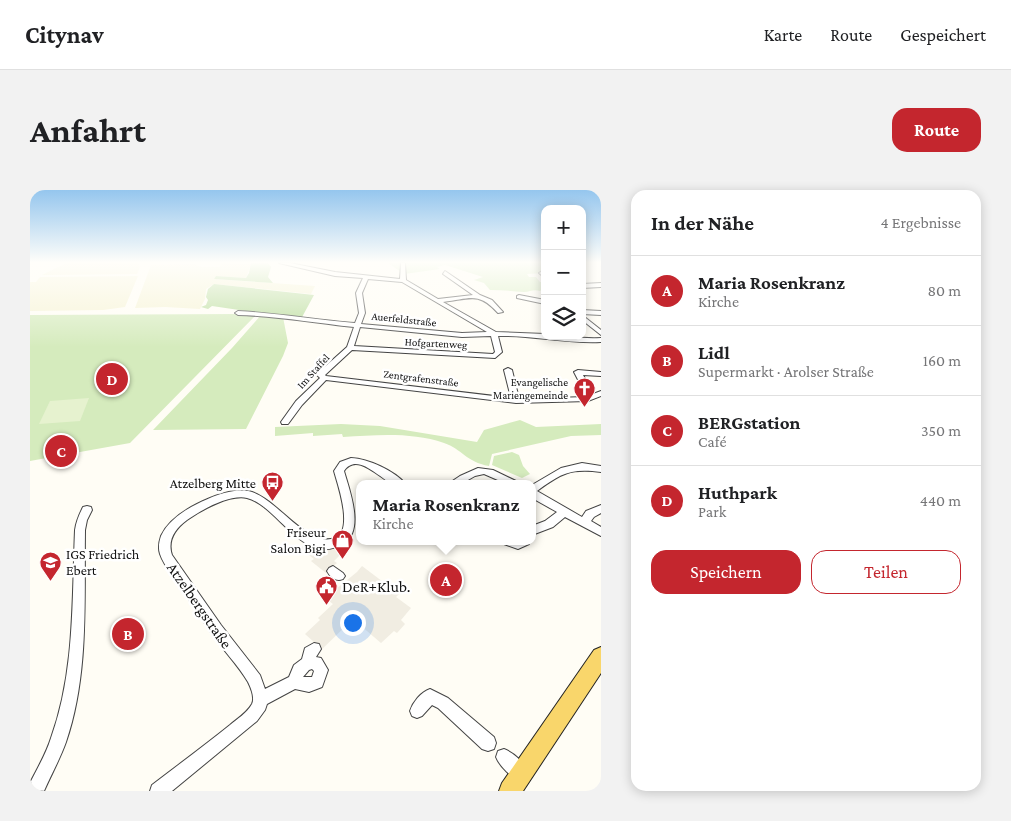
<!DOCTYPE html>
<html lang="de">
<meta charset="utf-8">
<style>
:root{--surface:#fff;--page:#f2f2f2;--text:#202124;--muted:#757577;--line:#e0e0e0;--accent:#c4262e}
body{margin:0;font-family:"Crimson Pro",serif;background:var(--page);color:var(--text)}
.controls{position:absolute;right:15px;top:15px;display:grid;overflow:hidden;border-radius:10px;box-shadow:0 2px 12px #0003}
.controls button{width:45px;height:45px;display:grid;place-items:center;padding:0;border:0;border-bottom:1px solid var(--line);background:var(--surface);color:var(--text);font:25px sans-serif}
.you{position:absolute;left:322px;top:432px;width:18px;height:18px;margin:-12px;border:4px solid #fff;border-radius:50%;background:#1a73e8;box-shadow:0 0 0 8px #1a73e833}
.badge{display:grid;place-items:center;width:32px;height:32px;border-radius:50%;background:var(--accent);color:#fff;font-size:16px;font-weight:700}
.pin{position:absolute;translate:-50% -50%;border:2px solid #fff;box-shadow:0 1px 5px #0006}
.popup{position:absolute;left:326px;top:290px;width:180px;height:65px;box-sizing:border-box;display:grid;place-content:center;border-radius:10px;background:var(--surface);filter:drop-shadow(0 1px 4px #0005);font-size:16px;white-space:nowrap;color:var(--muted)}
.popup b{font-size:19px;color:var(--text)}
.popup::after{content:'';position:absolute;left:50%;top:100%;margin-left:-10px;border:10px solid transparent;border-top-color:var(--surface)}
.list{margin:0;padding:0;list-style:none}
h2{display:flex;justify-content:space-between;align-items:center;height:65px;margin:0;padding:0 20px;font-size:21px}
h2 small{font-size:16px;font-weight:400;color:var(--muted)}
.list li{display:grid;grid-template-columns:32px 1fr auto;gap:15px;align-items:center;box-sizing:border-box;height:70px;padding:0 20px;border-top:1px solid var(--line)}
.list b{display:block;font-size:19px;white-space:nowrap}
.list p{margin:0;font-size:16px;white-space:nowrap;color:var(--muted)}
.list em{font-size:16px;font-style:normal;color:var(--muted)}
.actions{display:flex;gap:10px;padding:15px 20px}
.actions a{flex:1;padding:11px 0;border:1px solid var(--accent);border-radius:15px;text-align:center;font-size:18px;color:var(--accent)}
.actions .main{background:var(--accent);color:#fff}
.icon{flex:none;width:28px;height:28px;fill:none;stroke:currentColor;stroke-width:2;stroke-linecap:round;stroke-linejoin:round}
.map{position:relative;flex:none;width:571px;height:601px;overflow:hidden;border-radius:15px}
header{display:flex;align-items:center;gap:30px;box-sizing:border-box;height:70px;padding:0 25px;background:var(--surface);border-bottom:1px solid var(--line)}
header strong{font-size:24px}
nav{display:flex;gap:28px;margin-inline-start:auto;font-size:18px}
.intro{display:flex;align-items:center;justify-content:space-between;box-sizing:border-box;height:120px;padding:0 30px}
h1{margin:0;font-size:35px}
.button{padding:12px 22px;border-radius:15px;background:var(--accent);color:#fff;font-size:18px;font-weight:700}
main{display:flex;gap:30px;padding:0 30px}
aside{flex:1;background:var(--surface);border-radius:15px;box-shadow:0 2px 12px #0003}
.map>svg:first-child{display:block}
.farmland{fill:#f6f3d4}
.green{fill:#d5ebbd}
.forest{fill:#b9dc9c}
.pitch{fill:#e6f2cf}
.plaza{fill:#f1ede2}
.lines{fill:none;stroke-linecap:round;stroke-linejoin:round}
.minor-casing{stroke:#444;stroke-width:2}
.major-casing{stroke:#222;stroke-width:2}
.minor{fill:#fff;fill-rule:evenodd}
.major{fill:#f9d66b;fill-rule:evenodd}
.labels{text-anchor:middle;stroke-width:5;stroke-linejoin:round;paint-order:stroke}
.far-street-label{font-size:11px;fill:#111;stroke:#fff}
.far-poi-label{font-size:11px;fill:#111;stroke:#fff;text-anchor:end}
.poi-label{font-size:14px;fill:#111;stroke:#fff;text-anchor:end}
.near-poi-label{font-size:16px;fill:#111;stroke:#fff;text-anchor:start}
.near-street-label{font-size:16px;fill:#111;stroke:#fff}
</style>
<header>
<strong>Citynav</strong>
<nav><a>Karte</a><a>Route</a><a>Gespeichert</a></nav>
</header>
<div class="intro"><h1>Anfahrt</h1><a class="button">Route</a></div>
<main>
<div class="map">
<svg width="571" height="601" viewBox="0 0 571 601">
<rect width="100%" height="100%" fill="#fffdf5"/>
<path class="farmland" d="M36 73H109L110 77 107 84 12 85Z
M191 73 221 74 216 88 186 86 184 89 285 96 281 104 184 94 176 99 175 109 170 119 135 117 105 118 121 75 165 74 171 77H190Z
M108 86 95 117 73 120 0 121V92H6L10 87Z"/>
<path class="green" d="M358 73H515V83L497 84 499 87H506L510 92H515V97L510 101C503 99 500 102 494 102 483 101 472 100 460 100L454 93 444 90 453 87 415 75 407 77 410 79 374 84Z
M208 124H227L100 253 0 271V125Z
M231 125 253 127 258 153 253 166 216 239 123 240 202 158Z
M490 230 506 237 571 234V245L541 246 462 264 459 276C436 272 432 259 414 253 382 242 347 245 313 247L312 244 283 246V243L245 246V237L311 234 350 236 447 252 454 240Z
M482 262 489 265 493 276 500 284 492 288 462 275 464 266Z"/>
<path class="forest" d="M221 73H238L241 77 238 87 243 93 184 89 186 86 216 88 219 83Z
M184 94 284 105 271 129 182 116 178 119 171 117 176 115 178 110 176 107 178 99Z"/>
<path class="pitch" d="M59 208 50 231 9 234 20 211Z"/>
<path class="plaza" d="M281 350 303 353 313 362 304 371 307 373 296 383 281 371 284 369 270 358Z
M332 376 369 404 366 407 381 418 371 430 375 434 367 443 364 441 351 453 323 429 288 463 281 456 284 452 275 444 290 430 288 428 303 414 295 408 327 382Z"/>
<g class="lines">
<defs>
<path id="minor" d="M249 73H260L305 82 370 89 371 73H375L376 90 408 109 443 105 413 84 415 81 450 105 462 110 473 122 468 123C448 101 440 109 413 112L466 142 515 144V146C534 146 552 149 571 148V152C536 154 503 145 468 146L472 162 465 168 322 160 295 185 296 186 481 208 474 180 478 178 482 180 489 209 557 207 544 182 548 180 571 182V186L553 185 563 204 571 201V206L558 211 486 213 296 190 272 215 258 234H252L251 232 266 211 290 188 287 185 288 183 317 157 324 137C285 133 247 126 208 125L205 123 208 121C247 123 286 130 325 133L329 123 326 103 333 88 305 86ZM338 89 372 92 457 142 432 143 331 134 335 123 332 103ZM330 137 432 147 461 146 465 162 463 164 324 156Z
M512 81 515 83V88L509 83Z
M571 93V97L552 98V94Z
M489 105 515 110V114L487 108V106Z
M552 120 571 121V125L552 124Z
M552 125 571 140V145L552 130Z
M321 268C339 269 363 280 376 294 372 294 367 295 363 294 350 289 327 261 314 281 319 299 335 340 314 353 274 379 249 316 217 308 200 304 171 320 157 330 145 339 137 350 142 365L191 435 230 485 235 499 259 487 264 475 272 469 275 458 284 453 289 454 291 459 286 467 291 468 298 480 292 497 279 502 265 499 237 514 235 520 227 531 142 601H120L122 595C148 575 174 556 200 535 207 529 217 523 222 514 225 508 221 498 218 492 208 475 193 460 182 444 171 428 161 412 150 397 144 387 134 376 130 364 128 358 129 352 131 346 138 331 153 321 167 314 183 306 205 297 222 302 249 311 277 358 305 348 324 341 308 295 304 281L310 272ZM282 479 284 481 282 487H273L279 480Z
M552 273 571 276V282C541 278 531 283 507 301L552 327 556 321 571 315V323L564 327 561 331 571 337V346L535 327 523 337 502 345V336L515 331 527 322 502 308V295L531 278Z
M448 278 463 280 488 292 490 294H477L454 284 445 286 431 294H418L430 286Z
M57 316 61 317 62 320 57 330 55 340C54 411 59 485 36 552 30 569 21 585 14 601H0V593C7 579 16 564 21 548 45 482 42 410 45 340 46 332 49 325 53 317Z
M473 351H500L499 354 488 359 474 354Z
M303 376 313 383 315 386 313 389C306 392 300 387 297 381L299 378Z
M400 499 418 508 464 547 466 553 464 559 458 561 452 559 408 518 402 515 392 526 387 528 382 526 380 521C383 512 391 502 400 499Z
M474 559C484 563 496 574 500 584L498 590 492 592C482 588 470 577 466 567L468 561Z"/>
<path id="major" d="M571 457V483L493 601H469L472 593 564 460Z"/>
</defs>
<use href="#minor" class="minor-casing"/>
<use href="#major" class="major-casing"/>
<use href="#minor" class="minor"/>
<use href="#major" class="major"/>
</g>
<linearGradient id="sky" x2="0" y2="1"><stop stop-color="#95c6ee"/><stop offset="0.46" stop-color="#fffefa"/><stop offset="1" stop-color="#fffefa" stop-opacity="0"/></linearGradient>
<rect width="571" height="157" fill="url(#sky)"/>
<defs>
<symbol id="church-pin" viewBox="-11 -11 22 30"><path d="M0 17L-7.5 6A9.5 9.5 0 1 1 7.5 6Z" fill="#c4262e" stroke="#fff"/><path d="M-1.2-6h2.4v3.5h3.3v2.4h-3.3V6h-2.4V-.1h-3.3v-2.4h3.3Z" fill="#fff"/></symbol>
<symbol id="bus-pin" viewBox="-11 -11 22 30"><path d="M0 17L-7.5 6A9.5 9.5 0 1 1 7.5 6Z" fill="#c4262e" stroke="#fff"/><path d="M-5-6H5V4H4V6H2V4H-2V6H-4V4H-5ZM-3.5-4V0h7V-4ZM-3.5 1.2v1.5H-2V1.2ZM2 1.2v1.5H3.5V1.2Z" fill="#fff"/></symbol>
<symbol id="shop-pin" viewBox="-11 -11 22 30"><path d="M0 17L-7.5 6A9.5 9.5 0 1 1 7.5 6Z" fill="#c4262e" stroke="#fff"/><path d="M-5-2.5h2.3a2.7 3.5 0 0 1 5.4 0H5L5.5 6h-11ZM-1.5-2.5h3a1.5 2.3 0 0 0-3 0Z" fill="#fff"/></symbol>
<symbol id="school-pin" viewBox="-11 -11 22 30"><path d="M0 17L-7.5 6A9.5 9.5 0 1 1 7.5 6Z" fill="#c4262e" stroke="#fff"/><path d="M0-5L7-2L0 1L-7-2ZM-4 1L0 2.5L4 1V4Q0 6-4 4Z" fill="#fff"/></symbol>
<symbol id="civic-pin" viewBox="-11 -11 22 30"><path d="M0 17L-7.5 6A9.5 9.5 0 1 1 7.5 6Z" fill="#c4262e" stroke="#fff"/><path d="M-.6-6.5H3V-4.5H.6V-3L4-1V1h2V6H-6V1h2V-1L-.6-3ZM-1.2 2.5V6h2.4V2.5Z" fill="#fff"/></symbol>
</defs>
<g fill-rule="evenodd">
<use href="#church-pin" x="542" y="186" width="25" height="34"/>
<use href="#bus-pin" x="230" y="280" width="25" height="34"/>
<use href="#shop-pin" x="300" y="338" width="25" height="34"/>
<use href="#school-pin" x="8" y="360" width="25" height="34"/>
<use href="#civic-pin" x="284" y="384" width="25" height="34"/>
</g>
<g class="labels">
<g class="far-street-label">
<text transform="translate(374 129) rotate(6)" y="4">Auerfeldstraße</text>
<text transform="translate(406 153) rotate(3)" y="4">Hofgartenweg</text>
<text transform="translate(283 181) rotate(-48)" y="4">Im Staffel</text>
<text transform="translate(391 188) rotate(7)" y="4">Zentgrafenstraße</text>
</g>
<g class="far-poi-label">
<text x="538" y="196">Evangelische<tspan x="538" dy="13">Mariengemeinde</tspan></text>
</g>
<g class="poi-label">
<text x="226" y="298">Atzelberg Mitte</text>
<text x="296" y="347">Friseur<tspan x="296" dy="16">Salon Bigi</tspan></text>
<text x="36" y="369" text-anchor="start">IGS Friedrich<tspan x="36" dy="16">Ebert</tspan></text>
</g>
<g class="near-poi-label">
<text x="312" y="402">DeR+Klub.</text>
</g>
<g class="near-street-label">
<text transform="translate(170 415) rotate(55)" y="6">Atzelbergstraße</text>
</g>
</g>
</svg>
<div class="controls">
<button>+</button>
<button>−</button>
<button><svg class="icon" aria-label="layers" viewBox="0 0 24 24"><path d="M12 4l9 5-9 5-9-5zM3 14l9 5 9-5"/></svg></button>
</div>
<div class="you"></div>
<div class="pin badge" style="left:416px;top:390px">A</div>
<div class="popup"><b>Maria Rosenkranz</b>Kirche</div>
<div class="pin badge" style="left:98px;top:444px">B</div>
<div class="pin badge" style="left:31px;top:261px">C</div>
<div class="pin badge" style="left:82px;top:189px">D</div>
</div>
<aside>
<h2>In der Nähe<small>4 Ergebnisse</small></h2>
<ul class="list">
<li><span class="badge">A</span><div><b>Maria Rosenkranz</b><p>Kirche</p></div><em>80 m</em></li>
<li><span class="badge">B</span><div><b>Lidl</b><p>Supermarkt · Arolser Straße</p></div><em>160 m</em></li>
<li><span class="badge">C</span><div><b>BERGstation</b><p>Café</p></div><em>350 m</em></li>
<li><span class="badge">D</span><div><b>Huthpark</b><p>Park</p></div><em>440 m</em></li>
</ul>
<div class="actions"><a class="main">Speichern</a><a>Teilen</a></div>
</aside>
</main>
